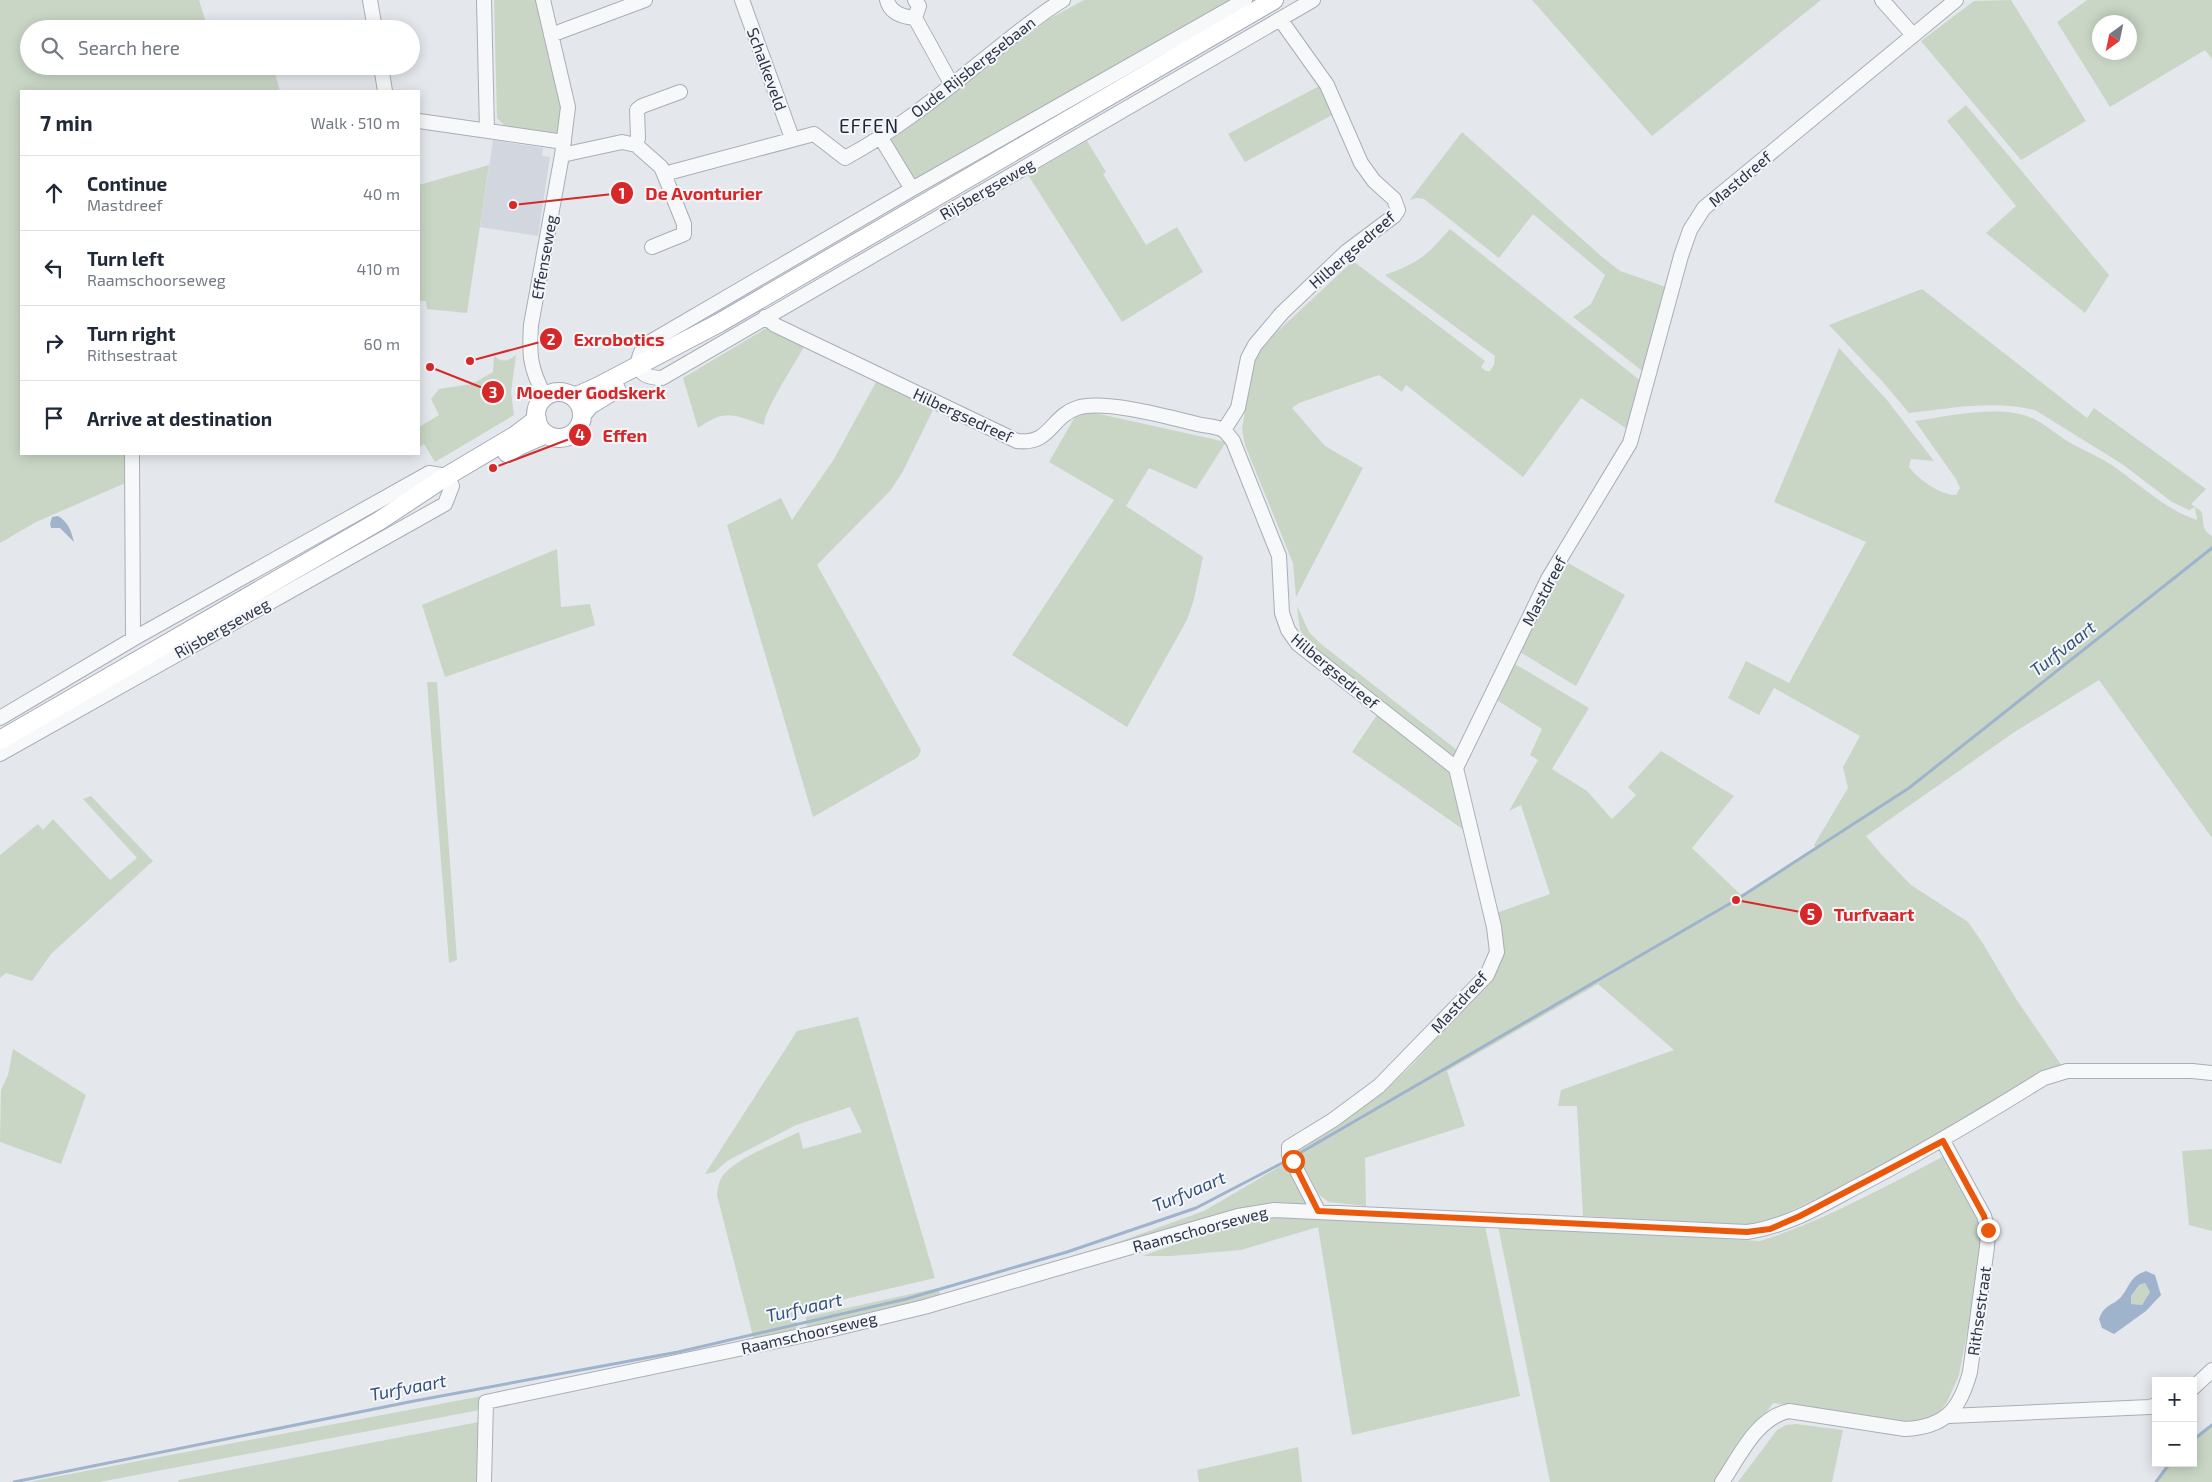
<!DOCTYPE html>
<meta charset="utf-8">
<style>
:root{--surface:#fff;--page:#f2f2f3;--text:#1f2937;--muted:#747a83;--line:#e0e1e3}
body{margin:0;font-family:"Exo 2",sans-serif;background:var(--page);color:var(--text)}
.controls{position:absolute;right:15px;bottom:15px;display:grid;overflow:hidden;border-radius:0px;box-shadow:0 2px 12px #0003}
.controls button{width:45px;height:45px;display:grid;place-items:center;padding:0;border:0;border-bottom:1px solid var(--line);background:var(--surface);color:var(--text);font:25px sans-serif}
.compass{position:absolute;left:2092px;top:15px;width:45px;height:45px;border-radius:50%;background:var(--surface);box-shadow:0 2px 12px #0003;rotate:213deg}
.stop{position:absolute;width:15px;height:15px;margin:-11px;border:4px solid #ea580c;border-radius:50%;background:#fff}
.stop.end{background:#ea580c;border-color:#fff;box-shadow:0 1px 5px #0008}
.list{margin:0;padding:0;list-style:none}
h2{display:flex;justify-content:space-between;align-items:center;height:65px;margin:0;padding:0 20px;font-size:21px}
h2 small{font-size:16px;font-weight:400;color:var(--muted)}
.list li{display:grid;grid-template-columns:32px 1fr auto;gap:15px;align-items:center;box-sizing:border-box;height:75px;padding:0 20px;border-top:1px solid var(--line)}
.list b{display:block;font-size:19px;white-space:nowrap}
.list p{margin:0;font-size:16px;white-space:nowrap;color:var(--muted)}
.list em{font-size:16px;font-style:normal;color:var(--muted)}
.icon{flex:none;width:28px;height:28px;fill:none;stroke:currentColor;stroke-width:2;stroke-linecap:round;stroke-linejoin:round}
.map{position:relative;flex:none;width:2212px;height:1482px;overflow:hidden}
.search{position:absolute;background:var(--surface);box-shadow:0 2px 12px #0003;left:20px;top:20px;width:400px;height:55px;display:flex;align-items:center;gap:12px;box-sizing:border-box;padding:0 18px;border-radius:28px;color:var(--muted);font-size:19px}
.panel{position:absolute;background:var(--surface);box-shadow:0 2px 12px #0003;left:20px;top:90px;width:400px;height:365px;border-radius:0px}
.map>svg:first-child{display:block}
.built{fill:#d2d6de}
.green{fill:#c9d6c5;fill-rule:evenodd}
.water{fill:#9fb4cc;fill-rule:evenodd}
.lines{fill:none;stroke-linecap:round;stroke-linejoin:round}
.stream{stroke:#9fb4cc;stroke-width:3}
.minor-casing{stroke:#a9aeb7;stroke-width:16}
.major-casing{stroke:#a3abb8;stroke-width:20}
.minor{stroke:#f7f8fa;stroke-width:14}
.major{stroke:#fff;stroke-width:18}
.route{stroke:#ea580c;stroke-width:6}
.labels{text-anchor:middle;stroke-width:4;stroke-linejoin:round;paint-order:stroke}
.street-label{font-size:16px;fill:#2b3445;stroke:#f4f6f9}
.water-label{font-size:18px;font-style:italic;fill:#34527a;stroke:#f4f6f9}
.quarter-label{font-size:19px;letter-spacing:1px;fill:#1d2536;stroke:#f4f6f9}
.leader{fill:none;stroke:#d62828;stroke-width:2}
.callout-dot{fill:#d62828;stroke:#f4f6f9;stroke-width:2}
.mark-label{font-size:15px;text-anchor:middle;font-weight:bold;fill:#fff}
.callout-label{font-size:18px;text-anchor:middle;font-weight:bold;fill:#d62828;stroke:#f4f6f9;stroke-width:4;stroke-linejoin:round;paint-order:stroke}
</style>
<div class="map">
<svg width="2212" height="1482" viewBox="0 0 2212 1482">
<rect width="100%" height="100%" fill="#e4e7ec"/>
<path class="built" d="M493 140 543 148 542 156 550 157 538 236 480 227Z"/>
<path class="green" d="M0 0H199L208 29H29V66H273L280 91H21V454H129L130 481 36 522 0 543Z
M494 0H538L561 106V136L506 127 497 118Z
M1084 0H1233L914 184 887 143 1049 19Z
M1532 0H1821L1652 136Z
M2011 0 2086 121 2021 160 1921 41 1974 1Z
M2087 0H2212V59L2205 50 2110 107 2057 22ZM2130 22V52H2100V22Z
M1323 84 1334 114 1245 162 1228 134Z
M1966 105 2109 275 2085 313 1986 233 2016 206 1947 121Z
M1462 132 1601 256 1620 271 1666 287 1645 373 1573 317 1591 304 1605 275 1533 214 1499 258 1424 199 1417 198 1410 200Z
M1087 141 1106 172 1103 174 1146 245 1177 227 1203 272 1122 322 1028 175Z
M489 165 467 313 427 309 426 301H419V185Z
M1450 229 1642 382 1627 429 1581 398 1523 477 1406 385 1402 392 1379 375 1299 403 1292 408 1325 446 1363 468 1296 597 1293 563 1245 445 1242 429 1249 386 1255 361 1262 348 1278 331 1353 261 1485 361 1481 367 1486 371H1490L1494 365 1495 356 1385 275C1420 262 1425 257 1450 229Z
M1922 289 2087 418 2094 408 2206 489 2191 504 2201 511C2205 521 2200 529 2212 536V838L2099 680 2016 731 1866 836 1881 854 1911 885 1968 922 1982 942 2016 999 2064 1069 1880 1169 1767 1222 1751 1225 1583 1216 1577 1106H1558L1561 1090 1674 1050 1598 984 1447 1071 1465 1126 1365 1158 1366 1206 1329 1202 1319 1195 1296 1151 1380 1095 1411 1066 1489 981 1496 913 1550 894 1521 805 1509 811 1538 760 1530 755 1542 729 1497 700 1515 664 1589 708 1552 769 1587 791 1612 819 1636 795 1628 787 1661 751 1734 796 1692 848 1741 895 1817 848 1814 845 1848 788 1843 767 1860 736 1774 688 1759 715 1728 698 1746 661 1789 683 1866 542 1774 502 1839 348 1887 400 1934 461 1911 459 1909 467C1917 478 1941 496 1956 495L1960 488 1956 479 1915 421C1949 416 2000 404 2032 418 2047 425 2059 437 2074 445 2090 453 2106 460 2120 471 2145 489 2167 510 2197 520L2195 507 2189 510 2172 502 2122 464 2035 410C1994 400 1951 408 1909 413L1882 381 1829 325Z
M768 327 805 345C797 360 763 412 764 425 734 415 726 408 698 428L683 378Z
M516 355 511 392 514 415 435 462 424 444 419 447V427L439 415 431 399 439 389 472 384 493 372 494 356C503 363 508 361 516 355Z
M876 382 933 410 902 473 890 491 817 565 921 750 918 757 813 817 727 525 781 498 792 520 834 459Z
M1083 413H1095L1226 442 1196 489 1149 468 1126 506 1203 557 1194 599 1187 620 1127 727 1012 655 1114 500 1049 462 1076 415Z
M557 549 561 607 590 604 595 625 445 677 422 605Z
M1568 563 1625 595 1576 686 1520 652 1546 598Z
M1297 606 1309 632 1321 644 1457 750 1453 759 1314 650 1300 630Z
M427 682H437L457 960 449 963Z
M1377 715 1449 772 1464 830 1352 752Z
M91 796 153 861 51 954 32 981 6 973 0 978V855L38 824 43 830 53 819 110 880 137 858 83 799Z
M858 1017 935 1278 798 1310 795 1313 797 1331 754 1340 717 1195C718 1187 719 1179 725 1173 740 1157 779 1142 799 1132L803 1149 862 1132 850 1107 796 1125 727 1161 715 1172 705 1174 797 1031Z
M13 1049 86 1095 61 1164 0 1142 1 1090 8 1075Z
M2212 1149V1231L2189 1225 2182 1151Z
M1946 1155 1977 1214 1985 1238 1959 1375 1947 1402 1939 1413 1927 1420 1915 1423 1897 1422 1773 1403 1718 1482H1550L1498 1226 1760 1241C1824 1221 1886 1186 1946 1155Z
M1289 1161 1309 1204H1281L808 1339 806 1317 938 1288 941 1297 1085 1254 1204 1211Z
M1283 1217 1485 1226 1520 1396 1352 1435 1318 1227 1241 1250 1171 1256H1142C1188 1241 1235 1220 1283 1217Z
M2145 1283 2150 1292 2142 1305 2131 1304V1296L2139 1285Z
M572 1379 485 1409 99 1482H28Z
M484 1421 482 1482H178L179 1480Z
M1796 1424 1843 1430 1832 1482H1738L1777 1430 1786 1425Z
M2212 1424V1482H2155L2172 1463H2193V1440Z
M1298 1447 1302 1482H1199L1197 1470Z"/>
<path class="water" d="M58 516C68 522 71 530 74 542L60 528H51L50 524 52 517Z
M2146 1271 2155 1275 2161 1295 2146 1311 2114 1334 2102 1328 2099 1319C2106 1302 2112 1307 2121 1297 2131 1285 2129 1277 2146 1271ZM2145 1283 2150 1292 2142 1305 2131 1304V1296L2139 1285Z"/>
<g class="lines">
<path class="stream" d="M1293 1157 1736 900 1909 788 2212 548
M2193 1440 2212 1425
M14 1482 414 1401 678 1352 906 1299 1067 1252 1196 1208 1288 1160
M2156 1482 2170 1463"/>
<defs>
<path id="minor" d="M370 0 375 29
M484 0 487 131
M543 0 568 107 562 155 531 325C529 355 530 369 545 396
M742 0 792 138
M887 0C890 13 903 17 915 18
M915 0 919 6 915 18 952 85
M1245 0 912 189 645 345C632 365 638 378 662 378L1313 0
M1882 0 1913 35
M551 35 645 0
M381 66 385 91
M419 121 564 142
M881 138 912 189
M636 145 638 138 637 110 642 106 680 92
M562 155 622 142 636 145 661 167 664 174 814 134 845 158C895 131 939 96 983 60 1010 39 1035 17 1063 0
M652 247 684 234V224L664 174
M765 317 775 325 1017 441C1051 445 1050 417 1077 408 1103 399 1169 417 1197 424 1205 426 1216 426 1223 430 1227 432 1230 438 1233 441L1279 556 1282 613 1288 630 1298 644 1456 768
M1224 430 1238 408 1248 358 1255 345 1282 313 1346 252 1394 216 1398 210 1394 199 1374 181 1361 163 1327 85 1280 19
M132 454 133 639
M0 718 133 639 429 473 447 476 452 486 445 504 0 754
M1318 1211 1289 1155V1147L1333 1120 1379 1086 1487 975 1497 952 1494 927 1456 768 1548 579 1630 443 1681 256 1690 230 1704 208 1956 0
M2193 1388 2212 1370
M1949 1416 2150 1407 2156 1405
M484 1482 486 1402 829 1330 924 1307 1238 1216 1274 1210 1747 1232C1787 1226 1817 1208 1852 1189 1918 1155 1981 1117 2044 1078L2067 1071H2192L2212 1073
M1722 1482C1740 1456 1756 1418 1789 1411L1905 1429C1946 1427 1960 1409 1970 1372L1987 1247 1988 1230 1984 1216 1943 1141"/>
<path id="major" d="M536 415a23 23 0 1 1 46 0a23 23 0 1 1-46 0Z
M572 396 579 395 599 386 719 323 1274 0
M582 414 590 405 616 389
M507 453 521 445 546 434
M0 740 379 521 447 476 516 435 537 419"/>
</defs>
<use href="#minor" class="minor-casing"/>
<use href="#major" class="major-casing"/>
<use href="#minor" class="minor"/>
<use href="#major" class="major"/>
</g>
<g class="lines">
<path class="route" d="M1293 1161 1318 1211 1747 1232 1770 1229 1800 1216 1943 1141 1984 1216 1988 1230"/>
</g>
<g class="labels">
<g class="street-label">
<text transform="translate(973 67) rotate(-38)" y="6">Oude Rijsbergsebaan</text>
<text transform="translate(767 69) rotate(70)" y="6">Schalkeveld</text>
<text transform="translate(1740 179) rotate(-40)" y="6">Mastdreef</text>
<text transform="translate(987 189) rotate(-30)" y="6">Rijsbergseweg</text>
<text transform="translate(1352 250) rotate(-41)" y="6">Hilbergsedreef</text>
<text transform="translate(544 257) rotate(-80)" y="6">Effenseweg</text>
<text transform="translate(963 415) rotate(25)" y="6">Hilbergsedreef</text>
<text transform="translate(1544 591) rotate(-62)" y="6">Mastdreef</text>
<text transform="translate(222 628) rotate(-29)" y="6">Rijsbergseweg</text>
<text transform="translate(1335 671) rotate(40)" y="6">Hilbergsedreef</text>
<text transform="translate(1459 1002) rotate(-48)" y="6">Mastdreef</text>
<text transform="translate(1200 1229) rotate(-15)" y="6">Raamschoorseweg</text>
<text transform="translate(1979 1311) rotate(-82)" y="6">Rithsestraat</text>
<text transform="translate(809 1333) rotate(-13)" y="6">Raamschoorseweg</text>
</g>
<g class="water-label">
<text transform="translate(2063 649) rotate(-38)" y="6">Turfvaart</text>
<text transform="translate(1189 1192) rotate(-23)" y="6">Turfvaart</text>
<text transform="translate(804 1308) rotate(-13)" y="6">Turfvaart</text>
<text transform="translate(408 1388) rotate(-11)" y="6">Turfvaart</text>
</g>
<g class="quarter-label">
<text x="869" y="133">EFFEN</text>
</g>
</g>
<path class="leader" d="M513 205L622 193M470 361L551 339M430 367L493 392M493 468L580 435M1736 900L1811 914"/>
<g class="callout-dot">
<circle cx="513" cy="205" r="5"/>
<circle cx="470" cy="361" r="5"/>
<circle cx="430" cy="367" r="5"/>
<circle cx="493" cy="468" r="5"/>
<circle cx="1736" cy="900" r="5"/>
<circle cx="622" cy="193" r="12"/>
<circle cx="551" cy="339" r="12"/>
<circle cx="493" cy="392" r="12"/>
<circle cx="580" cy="435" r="12"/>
<circle cx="1811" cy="914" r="12"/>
</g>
<g class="mark-label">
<text x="622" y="199">1</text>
<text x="551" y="345">2</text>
<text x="493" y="398">3</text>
<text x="580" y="440">4</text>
<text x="1811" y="920">5</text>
</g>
<g class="callout-label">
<text x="704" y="200">De Avonturier</text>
<text x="619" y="346">Exrobotics</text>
<text x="591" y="399">Moeder Godskerk</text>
<text x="625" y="442">Effen</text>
<text x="1874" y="921">Turfvaart</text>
</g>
</svg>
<div class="controls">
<button>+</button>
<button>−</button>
</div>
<svg class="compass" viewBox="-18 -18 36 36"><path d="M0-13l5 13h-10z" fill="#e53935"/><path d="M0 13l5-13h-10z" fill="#747a83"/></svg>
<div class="stop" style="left:1293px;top:1161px"></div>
<div class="stop end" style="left:1988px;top:1230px"></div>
<div class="search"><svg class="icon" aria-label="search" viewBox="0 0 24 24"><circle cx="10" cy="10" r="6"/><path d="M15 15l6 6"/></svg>Search here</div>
<section class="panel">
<h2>7 min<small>Walk · 510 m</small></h2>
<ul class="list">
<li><svg class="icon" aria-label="ahead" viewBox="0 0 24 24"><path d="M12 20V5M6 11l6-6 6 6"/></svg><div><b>Continue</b><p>Mastdreef</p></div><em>40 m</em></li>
<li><svg class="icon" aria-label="left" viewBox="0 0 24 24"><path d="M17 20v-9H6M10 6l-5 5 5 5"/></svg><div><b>Turn left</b><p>Raamschoorseweg</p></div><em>410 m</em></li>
<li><svg class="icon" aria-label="right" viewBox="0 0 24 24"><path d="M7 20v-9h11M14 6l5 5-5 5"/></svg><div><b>Turn right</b><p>Rithsestraat</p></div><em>60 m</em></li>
<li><svg class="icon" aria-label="arrive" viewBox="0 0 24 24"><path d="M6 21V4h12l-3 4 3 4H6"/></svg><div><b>Arrive at destination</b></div></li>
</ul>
</section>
</div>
